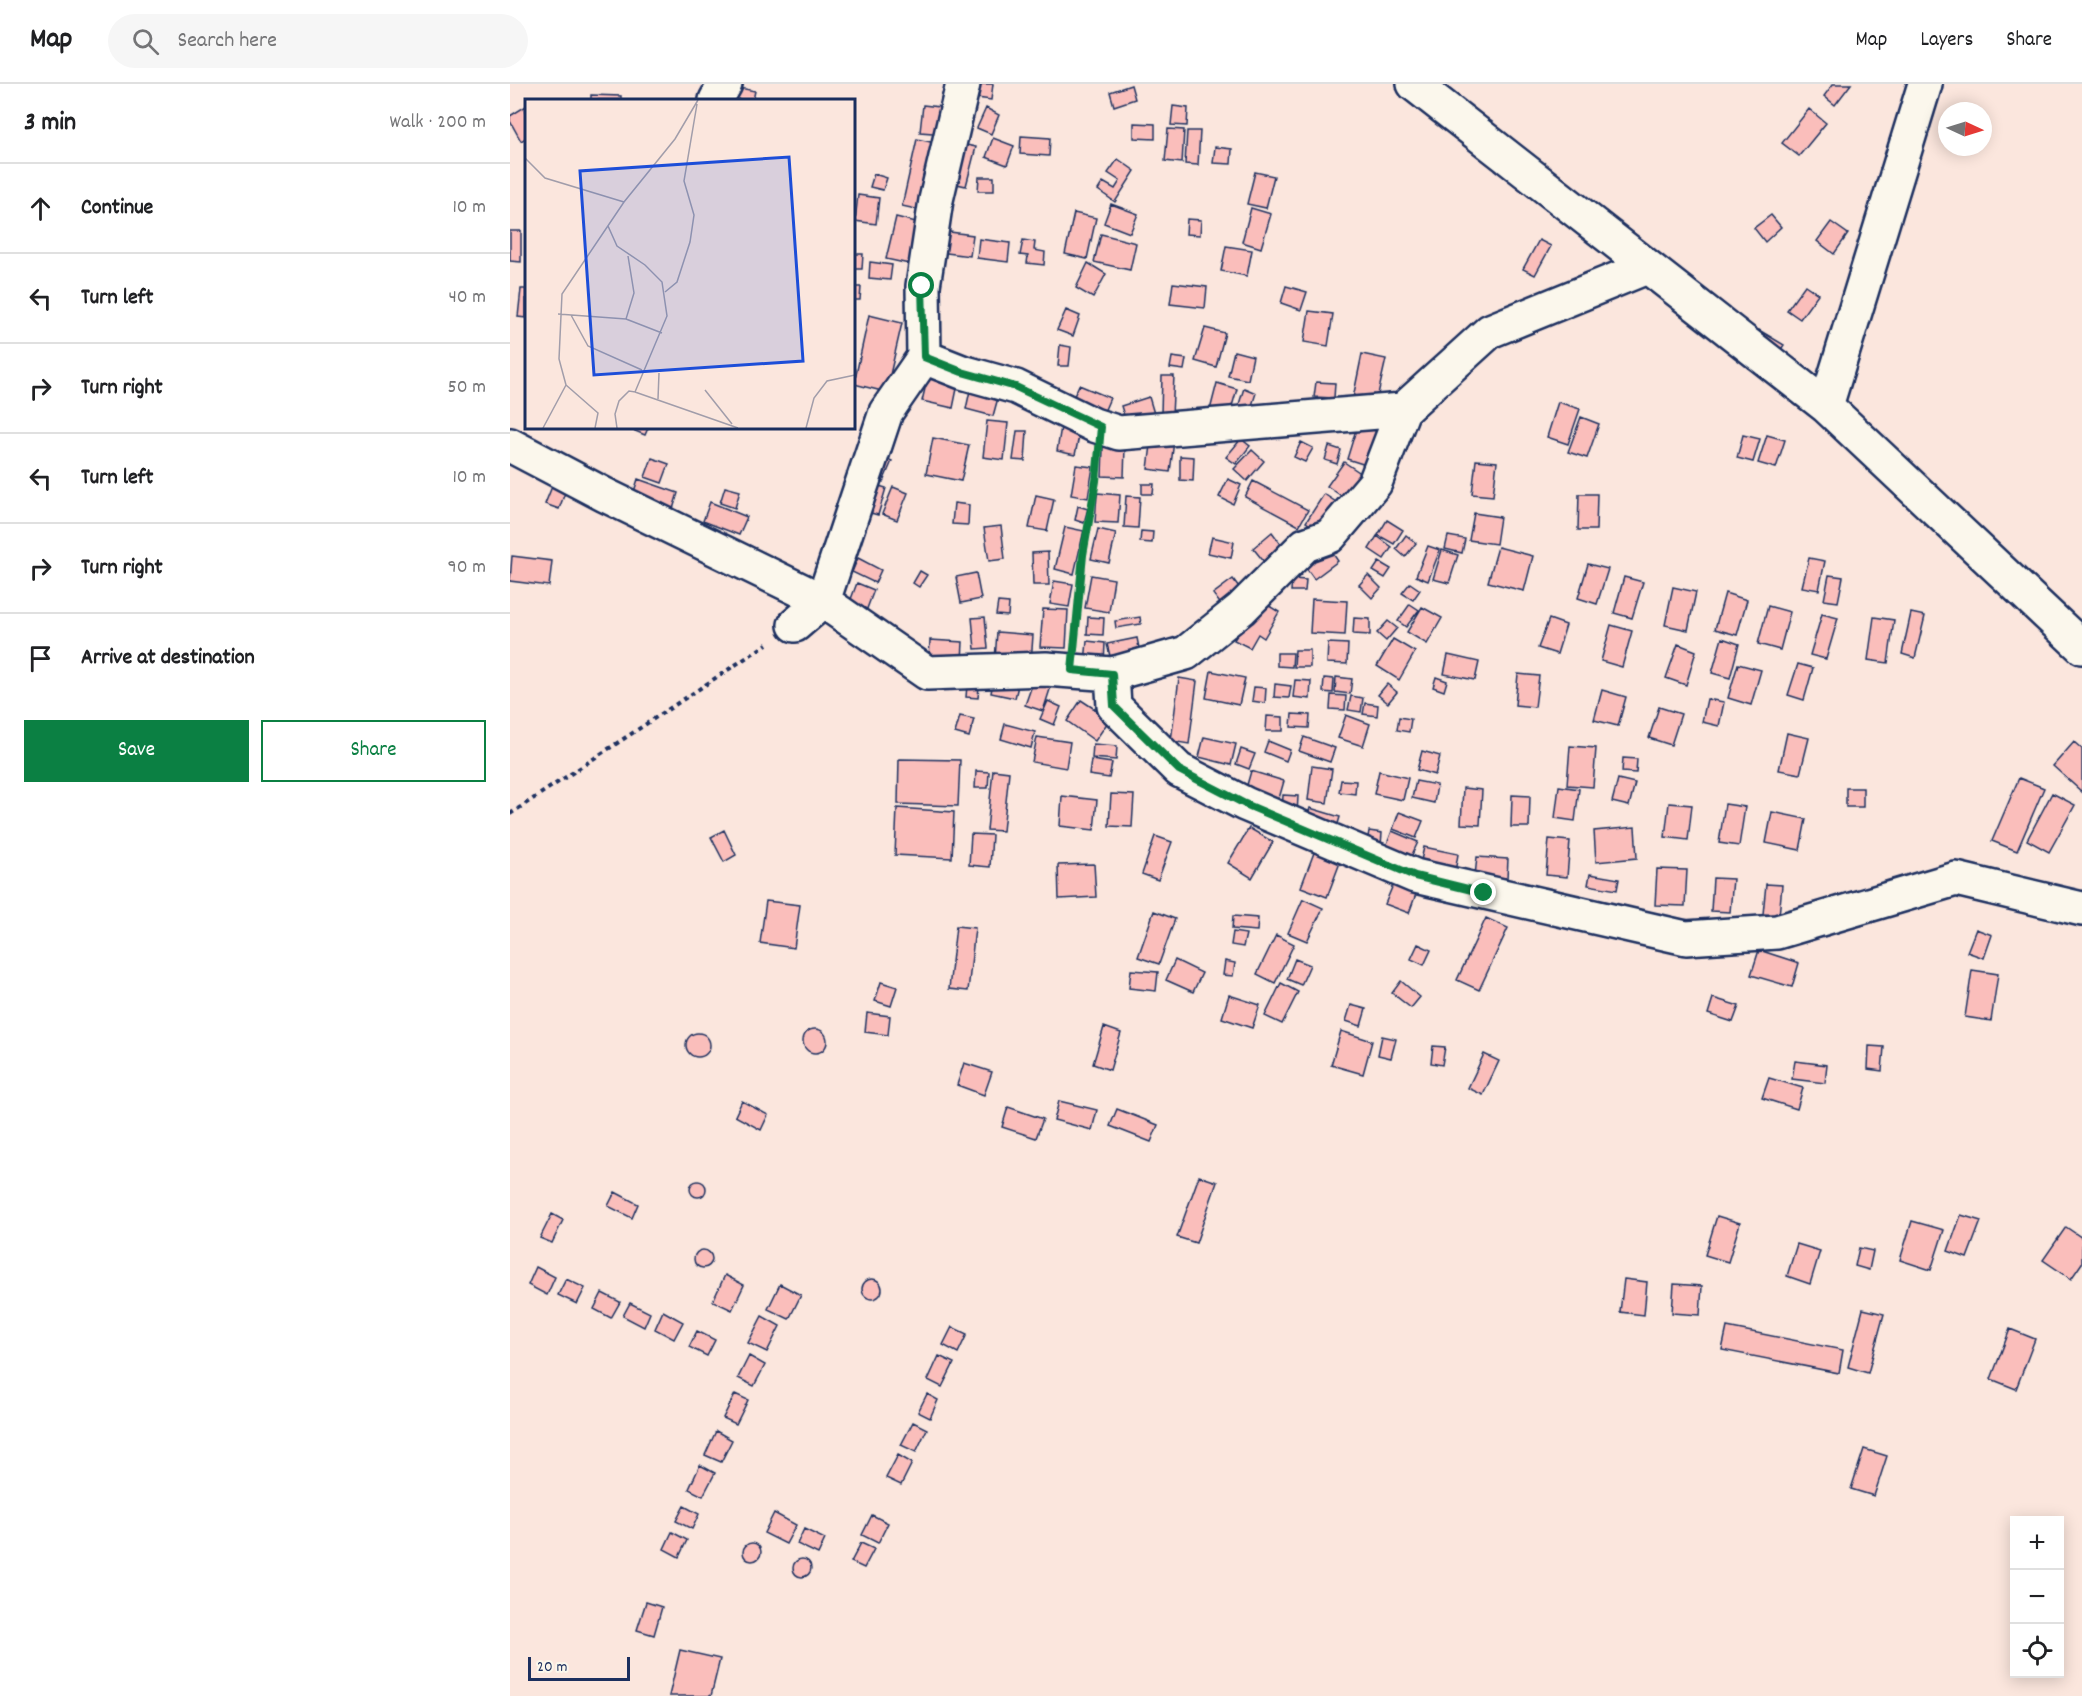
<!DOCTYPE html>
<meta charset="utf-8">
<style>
:root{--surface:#fff;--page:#f6f6f6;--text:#202124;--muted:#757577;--line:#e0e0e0;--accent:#0b8043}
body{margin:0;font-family:Dekko,sans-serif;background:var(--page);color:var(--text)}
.controls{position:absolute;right:18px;bottom:18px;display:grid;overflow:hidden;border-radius:0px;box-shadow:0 3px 15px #0003}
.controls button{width:54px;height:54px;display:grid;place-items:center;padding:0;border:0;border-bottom:2px solid var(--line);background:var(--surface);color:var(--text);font:30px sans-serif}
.compass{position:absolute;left:1428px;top:18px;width:54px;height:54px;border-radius:50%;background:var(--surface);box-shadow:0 3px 15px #0003;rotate:94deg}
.scale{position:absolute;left:18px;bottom:15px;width:102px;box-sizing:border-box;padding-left:6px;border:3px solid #1b2f5e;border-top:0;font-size:16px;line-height:21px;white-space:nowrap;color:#1b2f5e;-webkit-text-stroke:4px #fbf7ec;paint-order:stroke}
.stop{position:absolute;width:18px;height:18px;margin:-14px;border:4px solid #0b8043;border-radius:50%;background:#fff}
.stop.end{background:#0b8043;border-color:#fff;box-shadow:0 2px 6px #0008}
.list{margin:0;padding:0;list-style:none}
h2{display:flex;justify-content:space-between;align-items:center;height:78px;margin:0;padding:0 24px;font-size:26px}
h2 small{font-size:20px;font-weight:400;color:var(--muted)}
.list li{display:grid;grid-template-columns:39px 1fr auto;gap:18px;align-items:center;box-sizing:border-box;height:90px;padding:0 24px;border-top:2px solid var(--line)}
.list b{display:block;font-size:22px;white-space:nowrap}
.list em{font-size:20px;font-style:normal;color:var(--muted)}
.actions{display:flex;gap:12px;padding:18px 24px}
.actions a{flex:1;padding:14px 0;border:2px solid var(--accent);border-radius:0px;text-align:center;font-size:21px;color:var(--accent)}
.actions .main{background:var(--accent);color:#fff}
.icon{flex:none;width:33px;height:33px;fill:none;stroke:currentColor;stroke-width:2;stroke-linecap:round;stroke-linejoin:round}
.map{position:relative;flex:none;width:1572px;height:1612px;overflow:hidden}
header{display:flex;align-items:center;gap:36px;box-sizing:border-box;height:84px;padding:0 30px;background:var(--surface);border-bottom:2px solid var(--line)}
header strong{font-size:28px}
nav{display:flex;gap:33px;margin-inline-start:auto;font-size:21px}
.search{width:420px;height:54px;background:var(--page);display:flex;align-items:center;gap:15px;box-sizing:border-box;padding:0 21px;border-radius:33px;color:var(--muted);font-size:22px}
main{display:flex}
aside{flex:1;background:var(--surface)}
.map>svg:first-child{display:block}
.building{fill:#fabebb;stroke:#1b2f5e;stroke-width:1.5}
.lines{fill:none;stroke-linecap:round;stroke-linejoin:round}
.minor-casing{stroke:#1b2f5e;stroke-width:38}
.path{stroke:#1b2f5e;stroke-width:4;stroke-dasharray:4.5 4.5;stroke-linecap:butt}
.minor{stroke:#fbf7ec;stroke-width:33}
.route{stroke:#0b8043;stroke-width:8}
.inset-road{fill:none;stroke:#a19daa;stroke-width:1.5}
.view{fill:#1d4ed8;fill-opacity:0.15;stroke:#1d4ed8;stroke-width:3}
.inset-edge{fill:none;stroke:#1b2f5e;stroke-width:3}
</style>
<header>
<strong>Map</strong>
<div class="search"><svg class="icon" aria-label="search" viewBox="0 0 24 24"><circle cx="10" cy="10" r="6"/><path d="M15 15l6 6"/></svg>Search here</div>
<nav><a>Map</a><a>Layers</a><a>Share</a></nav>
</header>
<main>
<aside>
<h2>3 min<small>Walk · 200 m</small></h2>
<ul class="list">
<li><svg class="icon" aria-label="ahead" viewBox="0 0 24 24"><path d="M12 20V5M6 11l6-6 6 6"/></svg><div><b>Continue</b></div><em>10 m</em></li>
<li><svg class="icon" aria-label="left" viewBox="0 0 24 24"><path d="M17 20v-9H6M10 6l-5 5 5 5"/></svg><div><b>Turn left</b></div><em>40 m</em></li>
<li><svg class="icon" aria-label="right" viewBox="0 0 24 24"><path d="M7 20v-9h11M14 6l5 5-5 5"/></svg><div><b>Turn right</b></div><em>50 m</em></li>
<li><svg class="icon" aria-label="left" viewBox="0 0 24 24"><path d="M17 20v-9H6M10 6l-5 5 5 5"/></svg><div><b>Turn left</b></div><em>10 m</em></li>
<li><svg class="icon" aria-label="right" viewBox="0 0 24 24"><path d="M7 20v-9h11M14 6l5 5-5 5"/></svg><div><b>Turn right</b></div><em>90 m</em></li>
<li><svg class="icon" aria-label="arrive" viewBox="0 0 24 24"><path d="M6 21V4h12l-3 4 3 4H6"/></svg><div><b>Arrive at destination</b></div></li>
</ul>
<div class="actions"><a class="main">Save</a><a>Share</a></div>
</aside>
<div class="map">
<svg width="1572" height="1612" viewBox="0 0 1572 1612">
<rect width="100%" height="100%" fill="#fbe6dd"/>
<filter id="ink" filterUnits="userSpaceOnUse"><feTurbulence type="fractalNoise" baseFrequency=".0167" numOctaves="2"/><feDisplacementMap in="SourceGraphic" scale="12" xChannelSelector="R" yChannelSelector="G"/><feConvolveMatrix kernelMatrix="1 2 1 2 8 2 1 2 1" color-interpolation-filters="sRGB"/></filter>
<g filter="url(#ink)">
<path class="building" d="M468 0H483L481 16 467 14Z
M1323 0H1341L1325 21 1314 12Z
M621 1 625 15 604 22 600 8Z
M225 3 245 7 243 16H222Z
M81 11 111 12V16H81Z
M413 21 438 24 435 50 410 48Z
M16 22V54L11 57 0 37V32Z
M663 22 678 24 677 42 661 41Z
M476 24 489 31 481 50 467 44Z
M1299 25 1316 39 1289 72 1272 59Z
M624 39 645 40V55L624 54Z
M658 45 674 46 672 79 655 77Z
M677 47H690L688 81 675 80Z
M511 52 540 54 539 72 510 70Z
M483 54 504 62 497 81 476 73Z
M407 55 430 60 415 127 392 122Z
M447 59 466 63 456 102 438 98Z
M705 63 722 65 721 80 703 79Z
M608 75 625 87 605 118 588 106 593 98 605 105 610 97 598 89Z
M745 88 764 92 756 124 737 120Z
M364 90 377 94 373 106 360 103Z
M469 93H484V107H468Z
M348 111 369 114 366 140 345 137Z
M601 120 628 130 620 149 594 139Z
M741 124 761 130 751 164 732 158Z
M564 129 586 134 577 175 555 170Z
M1261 131 1271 143 1255 158 1244 144Z
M386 133 414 140 404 181 376 175Z
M677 135 691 136 690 151 676 150Z
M1321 138 1338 150 1324 170 1307 157Z
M424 146 463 151 460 172 421 167Z
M0 147H11V178L0 177Z
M591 150 626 159 620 186 584 178Z
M469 155 500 159 498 178 467 174Z
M513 156 525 158 524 166 535 168 534 181 517 179 518 172 510 171Z
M1029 156 1041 162 1025 191 1013 185Z
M716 162 742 166 737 192 711 187Z
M344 170H353L352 185H344Z
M360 178 382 181 380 196 359 194Z
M578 179 596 190 583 214 566 204Z
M663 199 697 203 695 224 660 220Z
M1295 201 1308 210 1290 235 1277 226Z
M776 202 797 208 791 226 771 219Z
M344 203H351L350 216H344Z
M11 205H16V234L8 233Z
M556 226 570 232 563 252 547 246Z
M799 227 823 230 818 262 794 258Z
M359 231 392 239 376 308 344 300Z
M695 244 715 249 706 283 685 277Z
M1249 246 1274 261 1265 274 1241 259Z
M550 261 561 263 559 282H548Z
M724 267 743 272 738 296 718 292Z
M852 270 876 275 866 319 843 314Z
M662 273 676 275 674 286 660 284Z
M419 288 449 295 443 324 412 317Z
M652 292H664L662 331 651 330Z
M806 298 825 299 824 314 804 313Z
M707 299 727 305 718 336 699 330Z
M569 301 600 314 590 337 559 323Z
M461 302 489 310 483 332 456 325Z
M734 304 746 309 738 334 726 330Z
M639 313 645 333 617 341 611 322Z
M1048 318 1070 325 1058 360 1037 353Z
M1071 333 1089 340 1077 374 1058 368Z
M849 336 871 344 859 382 837 375Z
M477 337 498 339 494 376 473 373Z
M551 343 570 347 565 371 547 367Z
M118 344H138L135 351Z
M507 347H517L515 377 503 376Z
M1233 351 1250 355 1243 378 1227 374Z
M1257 351 1275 356 1266 384 1248 379Z
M642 353 664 357 660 388 638 385Z
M423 354 459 361 451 397 416 390Z
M731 355 740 362 726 380 716 373Z
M791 358 803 364 795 378 784 373Z
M593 362 615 363 614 393 592 392Z
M819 362 831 366 827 380 815 376Z
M742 366 754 377 737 397 724 385Z
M670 372 684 373 683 397 670 396Z
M371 373 382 377 373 398 363 394Z
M142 374 159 380 152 399 135 393Z
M966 376 987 378 983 412 962 410Z
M834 378 855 392 839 417 817 402Z
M566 381 583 383 578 414 561 411Z
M128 395 168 409 163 425 123 411Z
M718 395 731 401 723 420 709 413Z
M743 397 798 426 789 442 735 413Z
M359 399 376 404 368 431 350 426Z
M43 400 56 406 49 425 35 420Z
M632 400H644L643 410H632Z
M215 403 230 407 225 424 210 419Z
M383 403 398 409 387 436 372 430Z
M587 409 610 411 608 439 585 438Z
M814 410 832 422 814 450 796 438Z
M1069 410H1087L1086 446H1068Z
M526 411 544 415 537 447 519 444Z
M616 412 630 413 628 444 614 443Z
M200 418 237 433 229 451 193 437Z
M444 419 459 421 458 441 442 440Z
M568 422 578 425 574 439 565 436Z
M964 429 990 433 986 460 959 456Z
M877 436 893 446 884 460 868 451Z
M491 442 495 475 479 477 474 444Z
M555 443 574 447 564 490 545 485Z
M588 445 606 449 599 479 581 475Z
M631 447 643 448 642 459 630 458Z
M762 448 774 464 755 479 743 464Z
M896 451 906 459 895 473 886 465Z
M867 452 882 463 874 475 859 465Z
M938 452 955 455 952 469 935 465Z
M702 453 724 458 721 474 698 469Z
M815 458 828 477 804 495 791 477Z
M918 462 930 466 918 497 906 492Z
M988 463 1023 472 1014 507 978 498Z
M932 466 948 471 939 499 923 495Z
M538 468 539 501H523L522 469Z
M2 472 42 477 39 502 0 497Z
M348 474 371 486 365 499 342 488Z
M1299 474 1315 477 1309 506 1292 503Z
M869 478 881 485 875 494 863 487Z
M1078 480 1098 485 1087 520 1068 514Z
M410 487 417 491 409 503 403 499Z
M466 489 471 515 451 519 446 493Z
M581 491 604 495 599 528 575 524Z
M858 491 871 504 862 514 849 501Z
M1319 491 1333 493 1328 518 1314 516Z
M1114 493 1133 498 1122 534 1104 529Z
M723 495 735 511 715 526 703 510Z
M782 495 796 496 795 507H781Z
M544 497 563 500 559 523 540 520Z
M347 499 364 506 355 530 338 523Z
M900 499 910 506 903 516 892 509Z
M1163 503 1186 508 1178 546 1155 541Z
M1215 509 1237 516 1227 551 1205 545Z
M748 515 769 528 754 554 748 550 740 564 724 556Z
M802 515 837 517 835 551 800 549Z
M488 518 499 519 498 532 486 531Z
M900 520 909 526 896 543 888 537Z
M1258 522 1280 528 1270 566 1248 560Z
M912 523 932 534 917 560 897 548Z
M533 525 558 526 556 564 530 563Z
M1401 529 1415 532 1405 574 1392 570Z
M1312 530 1328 534 1316 575 1300 571Z
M475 533 478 564 465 565 462 534Z
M578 533 594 534 593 551 577 550Z
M630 533 631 540 606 544 605 537Z
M1364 533 1384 536 1378 579 1358 576Z
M844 534 860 535V551L843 550Z
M1039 535 1056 541 1047 570 1028 564Z
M878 537 887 544 876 557 867 549Z
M1101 541 1122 547 1112 583 1091 577Z
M487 548 523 551 521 579 485 576Z
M627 554 631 574 602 580 597 560Z
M1212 554 1229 560 1220 594 1202 589Z
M883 555 905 568 889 596 867 582Z
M420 556 453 558 452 577 419 576Z
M577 557 595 559 594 580 575 579Z
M818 559 838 560 837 580 817 579Z
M1168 560 1186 567 1176 601 1156 594Z
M785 566H800V583H784Z
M767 569H783L782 583 767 582Z
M938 571 969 578 965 596 934 590Z
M1228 580 1251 586 1241 621 1218 614Z
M1288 580 1303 584 1294 616 1278 611Z
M701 587 735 594 729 621 696 614Z
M485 588 510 593 505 614 481 609Z
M526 590 543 596 533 627 515 621Z
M1008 590 1029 592 1025 623 1005 621Z
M826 593 842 595 840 610 825 608Z
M926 593 937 597 934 607 923 603Z
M669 594 687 597 679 660 661 657Z
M814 594 824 595 823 609 813 608Z
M785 596 801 597 800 615 783 613Z
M765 600 781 602 779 614 764 613Z
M877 600 887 608 878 619 868 611Z
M457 601 469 602 468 614 456 613Z
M744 603 756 604 755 619 742 617Z
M1092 606 1116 613 1108 642 1084 636Z
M821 611 836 612 835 626 820 625Z
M841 612 853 614 851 628 838 626Z
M1197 615 1214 618 1209 642 1192 638Z
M571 616 600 635 585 657 557 637Z
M538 617 551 623 544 641 530 635Z
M855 619 868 621 867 632 853 630Z
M1149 623 1171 630 1161 661 1139 654Z
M782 630 800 631 799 644 781 643Z
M836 631 860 640 853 662 828 654Z
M450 632 464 635 459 653 445 649Z
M757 632 773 633V647H756Z
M889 633 901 635 899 648 887 646Z
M495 640 525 648 521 664 491 655Z
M1277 649 1299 654 1290 690 1269 686Z
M527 653 560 658 556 684 522 678Z
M694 653 726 660 721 681 689 673Z
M794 653 825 664 820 678 789 667Z
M758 657 780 666 776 677 754 668Z
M1564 658 1572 665V708L1543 682Z
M583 660 607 662 606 676 582 674Z
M1060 662 1086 664 1083 703 1057 701Z
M731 665 745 670 739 685 726 680Z
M912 667 930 672 925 691 907 686Z
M1113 674 1127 675 1126 689 1112 688Z
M389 675 450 676 448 722 388 720Z
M581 676 602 679 599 694 579 691Z
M802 682 822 685 817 719 798 716Z
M483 686 499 688 493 747 477 746Z
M466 687 479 688 478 704H465Z
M741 687 774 697 768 718 735 708Z
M869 687 898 694 893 716 864 710Z
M1509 694 1534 704 1507 767 1482 757Z
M1108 695 1125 699 1119 722 1102 718Z
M831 696 846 697 845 710 829 708Z
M906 697 927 701 924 719 902 714Z
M1049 702 1069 705 1065 737 1045 734Z
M953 704 972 706 970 741 951 740Z
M1336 704H1353V723H1336Z
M1542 709 1565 721 1539 768 1517 756Z
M601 710 624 711 622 743 599 742Z
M773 711 788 712 787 731 772 730Z
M1002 711 1020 712 1019 743H1001Z
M552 712 587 716 584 746 550 742Z
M1159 719 1182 721 1178 756 1155 753Z
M1215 720 1235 723 1229 762 1209 759Z
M387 724 444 728 442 774 385 771Z
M800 724 830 733 825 750 795 741Z
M889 728 913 737 906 754 883 745Z
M1262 728 1296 735 1290 766 1256 759Z
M1125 743 1127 774 1086 778 1084 747Z
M739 744 763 758 742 794 718 779Z
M214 746 226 771 214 778 201 753Z
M859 747 872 749 871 761 857 759Z
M882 747 908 758 900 775 875 765Z
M461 750 482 751 480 783 459 781Z
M645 752 662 758 648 796 632 790Z
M1039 755 1060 757 1057 793 1036 791Z
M914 763 948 770 945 788 910 781Z
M805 766 831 776 817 813 791 803Z
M967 773 998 775 997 794 965 792Z
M584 780 586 813 549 815 548 781Z
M1147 785 1177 786 1175 822 1145 821Z
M1080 790 1109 795 1107 806 1078 801Z
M1203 794 1223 795 1220 828 1201 827Z
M1256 800 1272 801 1269 832 1253 830Z
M883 801 906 810 899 829 875 820Z
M793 815 813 824 797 857 778 849Z
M256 817 290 821 284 864 250 859Z
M644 827 665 835 649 880 628 873Z
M723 832 748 834 747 847 722 845Z
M976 834 998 844 969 906 947 896Z
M446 842 465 844 458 907 439 905Z
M1466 845 1482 851 1474 874 1457 868Z
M723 848 736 850 733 863 721 861Z
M766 851 784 860 765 899 747 890Z
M908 860 921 866 914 881 901 875Z
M1249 866 1289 879 1282 903 1241 891Z
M785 875 800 881 791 901 777 895Z
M665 876 692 889 683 908 656 896Z
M715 877 725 879 723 892 713 891Z
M621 886 648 888 646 907 619 904Z
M1462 886 1488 890 1481 937 1455 933Z
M891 897 910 913 901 924 882 909Z
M371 898 387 903 381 922 365 917Z
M771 899 788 908 772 940 755 932Z
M719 911 750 921 742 944 712 934Z
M1203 914 1229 922 1223 938 1198 930Z
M841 921 856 925 851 942 836 937Z
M357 929 380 932 378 951 355 948Z
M594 943 611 949 600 986 583 980Z
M293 957a12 12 0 1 1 24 0a12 12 0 1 1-24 0Z
M831 947 862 957 853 990 821 981Z
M176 961a12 12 0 1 1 24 0a12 12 0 1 1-24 0Z
M872 952 886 955 881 974 868 971Z
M923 962 935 963 932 981 921 979Z
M1359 962 1374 963 1372 987 1358 985Z
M974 970 989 977 973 1011 958 1004Z
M1285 977 1317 981 1315 999 1282 995Z
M454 979 482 988 474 1011 447 1001Z
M1259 994 1293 1004 1287 1025 1252 1014Z
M232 1017 258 1031 251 1046 225 1032Z
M549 1017 587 1026 582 1046 544 1036Z
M498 1023 533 1035 526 1054 492 1043Z
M607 1025 648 1041 641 1058 600 1042Z
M689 1092 707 1098 686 1159 667 1153Z
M180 1105a8 8 0 1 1 16 0a8 8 0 1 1-16 0Z
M105 1108 128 1120 122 1134 98 1122Z
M42 1130 53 1136 42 1159 30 1154Z
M1451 1131 1471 1137 1457 1174 1438 1167Z
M1207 1132 1230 1139 1218 1178 1195 1171Z
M1402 1137 1434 1146 1421 1186 1390 1176Z
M1556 1143 1572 1154V1179L1561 1195 1533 1176Z
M1287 1160 1310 1167 1300 1200 1277 1192Z
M1349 1164 1363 1167 1359 1186 1345 1182Z
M184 1175a9 9 0 1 1 18 0a9 9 0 1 1-18 0Z
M26 1183 45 1193 37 1211 18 1201Z
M215 1191 234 1201 222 1226 203 1217Z
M352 1205a10 10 0 1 1 20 0a10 10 0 1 1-20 0Z
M56 1195 75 1204 67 1220 48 1211Z
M1114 1195 1137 1198 1134 1231 1110 1228Z
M270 1200 291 1211 279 1235 258 1225Z
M1164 1200 1192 1202 1190 1231 1162 1229Z
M92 1209 110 1218 101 1234 84 1225Z
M120 1219 140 1229 134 1243 113 1232Z
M1353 1225 1374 1230 1358 1289 1338 1283Z
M153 1227 173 1238 164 1255 145 1245Z
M252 1232 270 1242 257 1268 238 1259Z
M442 1243 457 1250 448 1269 433 1261Z
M1217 1243 1333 1266 1329 1289 1212 1266Z
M1500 1245 1525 1255 1506 1305 1481 1295Z
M187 1247 205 1256 197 1272 179 1263Z
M239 1272 255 1281 244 1302 228 1294Z
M429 1272 444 1279 432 1303 418 1296Z
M225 1310 238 1316 226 1340 213 1334Z
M417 1310 428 1316 420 1334 408 1328Z
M403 1338 417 1345 406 1368 391 1361Z
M206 1347 222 1356 211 1378 195 1371Z
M1354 1365 1377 1372 1364 1412 1341 1405Z
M388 1371 402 1379 391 1401 376 1394Z
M190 1381 205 1389 193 1412 179 1405Z
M174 1422 189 1430 182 1445 166 1437Z
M264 1429 286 1441 276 1460 254 1449Z
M362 1431 378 1439 368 1459 352 1451Z
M294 1445 315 1455 308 1470 287 1460Z
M162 1448 177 1456 169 1473 154 1465Z
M233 1468a9 9 0 1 1 18 0a9 9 0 1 1-18 0Z
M351 1459 364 1465 354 1484 341 1478Z
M283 1484a9 9 0 1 1 18 0a9 9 0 1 1-18 0Z
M136 1518 152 1523 144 1551 127 1546Z
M170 1566 210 1575 201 1612H159Z"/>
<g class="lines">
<defs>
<path id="minor" d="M904 0 1316 322 1572 563
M206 16 215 0
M414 273 413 202 426 116 453 0
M1316 322 1415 0
M0 361 95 411 313 517 417 589 536 585 602 590 676 569 731 525 795 461 820 452 865 399 893 326 980 247 1137 183
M285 541 313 517 376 328 414 273 452 288 506 303 584 341 609 349 893 326
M602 590 604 622 669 686 735 720 905 792 1176 854 1267 848 1446 795 1572 825"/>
</defs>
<use href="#minor" class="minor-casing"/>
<path class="path" d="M565 554 573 471 588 377
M0 730 257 560"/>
<use href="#minor" class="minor"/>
</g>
</g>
<g class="lines" filter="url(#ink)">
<path class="route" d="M412 202 414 273 452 288 506 303 591 343 586 397 573 471 562 586 602 590 604 622 669 686 735 720 905 792 974 809"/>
</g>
<g transform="translate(15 15)">
<rect width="330" height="330" fill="#fbe6dd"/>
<path class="inset-road" d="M0 59 20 79 99 103M83 127 92 147 120 166 137 183 142 217 110 293 104 292 94 302 90 315 92 329M103 157 109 194 101 220 137 234M140 193 152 183 165 143 169 116 159 82 172 5M33 215 101 220M46 216 63 247 117 271M41 286 73 314 70 329M180 291 207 325M110 293 213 329M133 300 134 274M18 329 41 286 34 260 37 195 99 103 150 40 173 1M281 329 289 299 302 282 330 276"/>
<path class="view" d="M264 58 278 262 69 276 55 72Z"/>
<rect width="330" height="330" class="inset-edge"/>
</g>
</svg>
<div class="controls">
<button>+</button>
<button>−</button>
<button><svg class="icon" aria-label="locate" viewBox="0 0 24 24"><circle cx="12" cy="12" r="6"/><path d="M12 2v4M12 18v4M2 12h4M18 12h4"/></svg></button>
</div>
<svg class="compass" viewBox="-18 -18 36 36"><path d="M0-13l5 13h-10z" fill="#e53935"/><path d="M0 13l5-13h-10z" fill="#757577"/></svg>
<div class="scale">20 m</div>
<div class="stop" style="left:412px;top:202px"></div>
<div class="stop end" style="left:974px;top:809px"></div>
</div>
</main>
